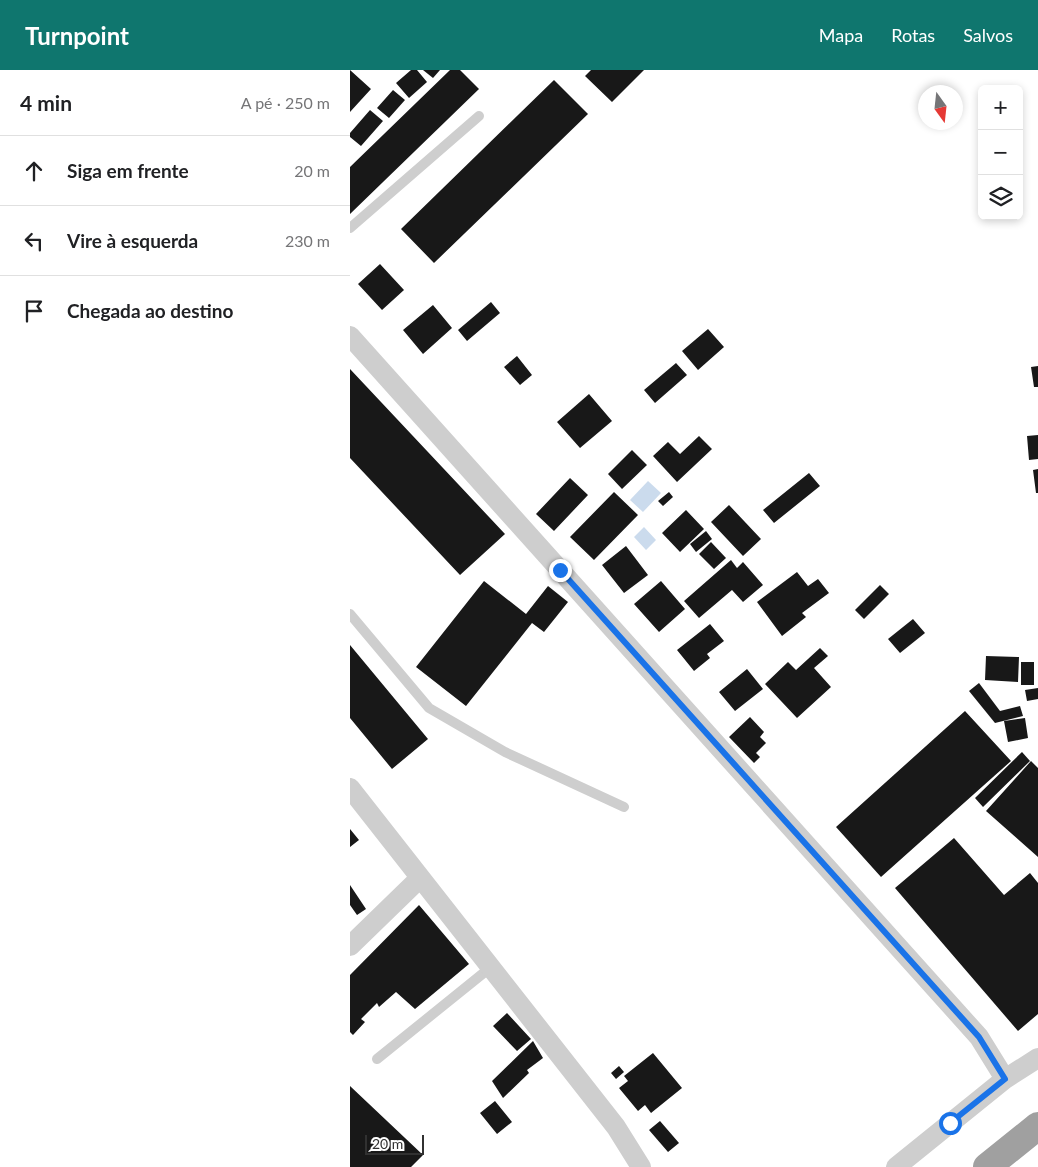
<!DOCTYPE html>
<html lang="pt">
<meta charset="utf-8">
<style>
:root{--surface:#fff;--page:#f6f6f6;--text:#202124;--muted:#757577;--line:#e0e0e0;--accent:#0f766e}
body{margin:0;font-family:Lato,sans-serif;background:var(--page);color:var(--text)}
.controls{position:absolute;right:15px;top:15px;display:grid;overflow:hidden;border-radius:8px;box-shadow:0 2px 8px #0003}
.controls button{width:45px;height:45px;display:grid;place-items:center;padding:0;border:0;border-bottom:1px solid var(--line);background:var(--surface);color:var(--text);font:25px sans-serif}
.compass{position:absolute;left:568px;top:15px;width:45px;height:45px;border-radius:50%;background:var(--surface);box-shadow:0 2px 8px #0003;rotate:165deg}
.scale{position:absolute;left:15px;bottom:12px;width:59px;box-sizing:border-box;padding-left:5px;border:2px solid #313131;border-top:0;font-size:14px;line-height:18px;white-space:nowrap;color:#313131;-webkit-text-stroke:4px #fff;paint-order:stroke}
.stop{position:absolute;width:15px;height:15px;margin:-11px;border:4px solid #1a73e8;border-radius:50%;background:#fff}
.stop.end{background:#1a73e8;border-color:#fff;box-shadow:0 1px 5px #0008}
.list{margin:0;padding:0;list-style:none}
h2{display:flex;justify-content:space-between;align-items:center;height:65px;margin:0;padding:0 20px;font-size:21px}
h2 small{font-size:16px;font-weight:400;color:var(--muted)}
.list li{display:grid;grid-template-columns:32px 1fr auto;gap:15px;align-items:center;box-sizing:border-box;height:70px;padding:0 20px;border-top:1px solid var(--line)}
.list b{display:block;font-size:19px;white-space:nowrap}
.list em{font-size:16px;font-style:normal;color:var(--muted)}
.icon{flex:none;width:28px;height:28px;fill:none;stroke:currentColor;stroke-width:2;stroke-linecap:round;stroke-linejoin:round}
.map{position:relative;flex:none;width:688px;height:1097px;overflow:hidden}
header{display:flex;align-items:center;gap:30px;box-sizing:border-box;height:70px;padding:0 25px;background:var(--accent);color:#fff}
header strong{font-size:24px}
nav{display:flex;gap:28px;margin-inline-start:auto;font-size:18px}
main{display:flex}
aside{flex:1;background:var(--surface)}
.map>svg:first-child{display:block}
.water{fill:#cbdbed}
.building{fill:#181818}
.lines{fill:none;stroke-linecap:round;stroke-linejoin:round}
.service{stroke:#cecece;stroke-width:10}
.minor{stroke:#cecece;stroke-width:20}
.trunk{stroke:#a0a0a0;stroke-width:28}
.route{stroke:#1a73e8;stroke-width:6}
</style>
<header>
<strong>Turnpoint</strong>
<nav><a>Mapa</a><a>Rotas</a><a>Salvos</a></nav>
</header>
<main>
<aside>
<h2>4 min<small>A pé · 250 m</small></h2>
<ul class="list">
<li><svg class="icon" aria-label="ahead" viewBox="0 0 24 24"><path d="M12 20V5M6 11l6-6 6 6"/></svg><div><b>Siga em frente</b></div><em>20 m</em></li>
<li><svg class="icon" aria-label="left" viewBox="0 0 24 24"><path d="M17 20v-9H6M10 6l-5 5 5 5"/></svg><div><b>Vire à esquerda</b></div><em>230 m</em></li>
<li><svg class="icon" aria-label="arrive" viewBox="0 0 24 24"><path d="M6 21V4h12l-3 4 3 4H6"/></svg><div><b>Chegada ao destino</b></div></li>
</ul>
</aside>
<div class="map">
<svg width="688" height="1097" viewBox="0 0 688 1097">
<rect width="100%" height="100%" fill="#fff"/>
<path class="water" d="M298 411 311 423 293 442 280 430Z
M294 457 306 470 296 480 284 467Z"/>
<path class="building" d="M0 0 21 19 0 42Z
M61 0H67L77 12 59 28 46 13Z
M73 0H90L83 8Z
M100 0H110L129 19 0 144V97Z
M241 0H294L262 32 235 6Z
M204 10 238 44 84 193 51 159Z
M43 20 55 30 39 48 27 38Z
M20 40 33 51 11 76 0 67V63Z
M30 194 54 220 32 240 8 214Z
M141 232 150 243 117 271 108 260Z
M83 235 102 258 73 284 53 260Z
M358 259 374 277 348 300 332 281Z
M167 286 182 305 170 315 154 297Z
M326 293 337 305 305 333 294 320Z
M688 296V317H684L681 297Z
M0 299 155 464 110 505 0 388Z
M239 324 262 351 230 378 207 352Z
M688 365V389L679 390 677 366Z
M349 366 362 379 327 412 303 386 318 372 330 384Z
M282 380 297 395 272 419 258 404Z
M688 399V423H686L683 400Z
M459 403 470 416 424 453 413 440Z
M220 408 238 425 204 461 186 444Z
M264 422 288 445 244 490 220 467Z
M319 422 323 427 313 436 308 431Z
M379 435 411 469 393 486 361 452Z
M336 440 354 459 330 482 312 463Z
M356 461 362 469 346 482 340 474Z
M361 472 376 488 364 499 349 484Z
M276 476 298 505 274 523 252 495Z
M381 490 387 498 393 492 413 515 393 532 382 520 349 548 334 531Z
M447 502 458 516 468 509 479 523 452 543 456 547 432 566 407 532Z
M134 511 176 544 198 516 218 532 194 562 182 553 116 636 66 597Z
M311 511 335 539 309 562 284 534Z
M530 515 539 524 514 549 505 540Z
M563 549 575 563 550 583 538 569Z
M360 554 374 571 357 584 360 588 344 601 327 580Z
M0 575 78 669 42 699 0 648Z
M470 578 478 586 464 598 481 617 447 648 415 614 438 592 446 600Z
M636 586 669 587 668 612 635 610Z
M671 592H684V615H671Z
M397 599 413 619 385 641 369 622Z
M629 613 650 641 670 636 673 646 645 653 619 621Z
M688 618V629L677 631 675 620Z
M615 641 661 691 531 807 486 757Z
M400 647 414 662 410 667 416 673 406 683 410 687 404 693 379 667Z
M675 648 678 668 658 672 654 651Z
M672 682 680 691 633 737 625 728Z
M681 691 688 698V787L636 741Z
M0 759 9 770 0 777Z
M604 768 654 825 680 803 688 813V944L668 961 545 818Z
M0 815 16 839 7 845 0 835Z
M69 835 119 894 65 939 46 922 29 937 27 933 11 949 15 952 3 965 0 962V905Z
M157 943 181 969 167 981 143 956Z
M183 971 193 988 177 1000 179 1003 153 1028 142 1011Z
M303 983 332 1018 301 1043 295 1035 288 1041 269 1018 278 1011 274 1006Z
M269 996 274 1002 266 1009 261 1003Z
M0 1016 73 1085 61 1097H0Z
M145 1031 162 1052 147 1064 130 1043Z
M310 1051 329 1073 318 1082 299 1060Z"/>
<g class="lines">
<path class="service" d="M0 158 129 46
M0 544 79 638 155 682 274 737
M27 989 141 897"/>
<path class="minor" d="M0 266 629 967 655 1009
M0 718 266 1057 291 1097
M0 876 70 808
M546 1097 655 1009 688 988"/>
<path class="trunk" d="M637 1097 688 1056"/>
</g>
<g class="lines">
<path class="route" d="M210 500 629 967 655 1009 600 1053"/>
</g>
</svg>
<div class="controls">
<button>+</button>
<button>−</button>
<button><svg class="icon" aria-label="layers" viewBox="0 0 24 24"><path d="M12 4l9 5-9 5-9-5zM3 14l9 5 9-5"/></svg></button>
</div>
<svg class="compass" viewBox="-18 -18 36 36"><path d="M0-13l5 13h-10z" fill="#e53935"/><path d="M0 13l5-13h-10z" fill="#757577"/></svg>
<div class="scale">20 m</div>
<div class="stop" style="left:600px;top:1053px"></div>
<div class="stop end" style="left:210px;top:500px"></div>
</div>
</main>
